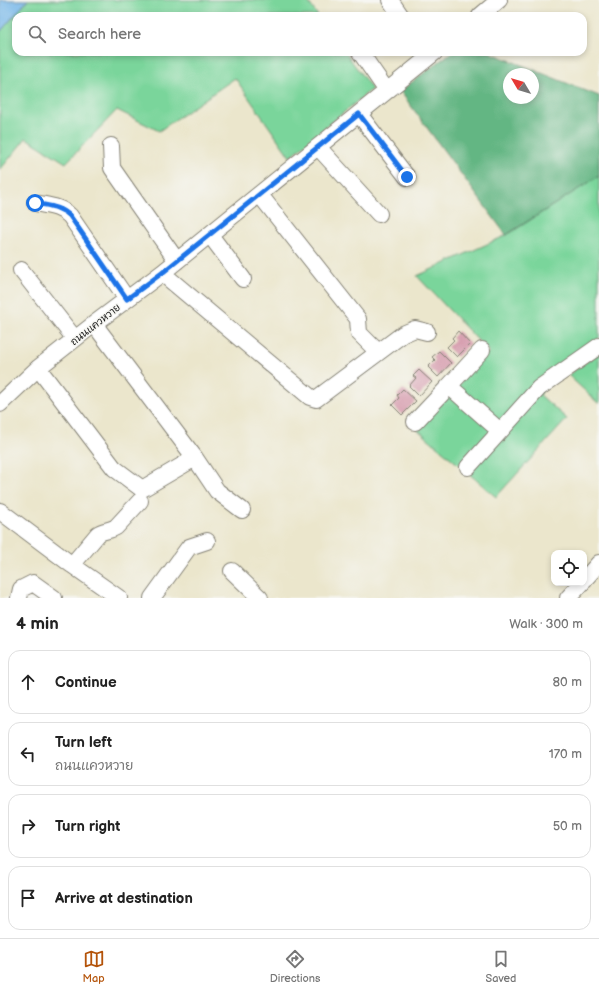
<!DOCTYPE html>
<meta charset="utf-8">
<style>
:root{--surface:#fff;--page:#f6f6f6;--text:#222;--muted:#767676;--line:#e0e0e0;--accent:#b45309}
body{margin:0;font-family:"Balsamiq Sans","Playpen Sans Thai",sans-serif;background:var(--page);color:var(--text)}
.controls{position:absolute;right:12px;bottom:12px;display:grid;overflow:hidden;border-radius:8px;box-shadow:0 2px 6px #0003}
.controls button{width:36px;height:36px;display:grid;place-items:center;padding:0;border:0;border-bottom:1px solid var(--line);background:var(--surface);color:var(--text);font:20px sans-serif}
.compass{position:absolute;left:503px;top:68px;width:36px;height:36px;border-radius:50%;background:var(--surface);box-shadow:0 2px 6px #0003;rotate:308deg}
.stop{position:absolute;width:12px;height:12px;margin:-9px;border:3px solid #1a73e8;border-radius:50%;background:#fff}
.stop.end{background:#1a73e8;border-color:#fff;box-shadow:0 1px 4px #0008}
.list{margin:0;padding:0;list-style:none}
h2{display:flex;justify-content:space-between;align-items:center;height:52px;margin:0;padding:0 16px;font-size:17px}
h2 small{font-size:13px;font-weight:400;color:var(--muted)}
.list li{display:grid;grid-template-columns:26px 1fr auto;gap:12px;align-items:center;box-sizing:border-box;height:64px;margin:0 8px 8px;padding:0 8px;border:1px solid var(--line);border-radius:12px}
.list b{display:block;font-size:15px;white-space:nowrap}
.list p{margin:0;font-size:13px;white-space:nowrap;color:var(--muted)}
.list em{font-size:13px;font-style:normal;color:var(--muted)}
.icon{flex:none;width:22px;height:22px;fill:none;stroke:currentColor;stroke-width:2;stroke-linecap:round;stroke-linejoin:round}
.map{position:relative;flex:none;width:599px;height:598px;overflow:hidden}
.search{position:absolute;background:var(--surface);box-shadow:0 2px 6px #0003;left:12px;right:12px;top:12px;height:44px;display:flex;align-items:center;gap:10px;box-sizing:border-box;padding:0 14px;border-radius:12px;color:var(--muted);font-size:15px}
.sheet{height:340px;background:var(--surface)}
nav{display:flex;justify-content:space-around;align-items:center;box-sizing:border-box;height:56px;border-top:1px solid var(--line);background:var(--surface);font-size:11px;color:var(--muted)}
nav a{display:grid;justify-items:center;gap:2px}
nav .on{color:var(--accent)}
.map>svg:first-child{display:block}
.green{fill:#7ad59b;stroke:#4b785c}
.forest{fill:#63b683;stroke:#406950;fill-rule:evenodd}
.water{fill:#73b6e9;stroke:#486982}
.building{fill:#d291a5}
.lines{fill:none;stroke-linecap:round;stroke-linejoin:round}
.minor-casing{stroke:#848174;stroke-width:18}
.minor{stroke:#fff;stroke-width:16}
.route{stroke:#1a73e8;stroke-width:5}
.labels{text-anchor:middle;stroke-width:3;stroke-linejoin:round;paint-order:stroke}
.street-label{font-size:10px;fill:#1c1c1c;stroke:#f6f6f2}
</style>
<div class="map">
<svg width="599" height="598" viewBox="0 0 599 598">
<rect width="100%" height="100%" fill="#f6f6f2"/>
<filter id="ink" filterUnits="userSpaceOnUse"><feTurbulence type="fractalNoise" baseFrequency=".025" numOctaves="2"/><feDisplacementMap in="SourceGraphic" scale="8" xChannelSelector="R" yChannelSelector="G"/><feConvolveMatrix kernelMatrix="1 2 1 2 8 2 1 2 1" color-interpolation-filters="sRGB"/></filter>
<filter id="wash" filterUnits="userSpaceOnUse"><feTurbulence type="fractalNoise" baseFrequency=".012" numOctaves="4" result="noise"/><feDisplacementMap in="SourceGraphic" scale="16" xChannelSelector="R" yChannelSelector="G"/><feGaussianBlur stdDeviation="0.9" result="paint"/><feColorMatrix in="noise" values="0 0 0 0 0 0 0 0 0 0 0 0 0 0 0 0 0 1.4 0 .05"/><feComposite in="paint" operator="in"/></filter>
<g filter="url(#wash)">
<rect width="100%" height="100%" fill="#ebe6cc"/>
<path class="green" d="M28 0H307L318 16H16V52H345L372 89 290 157 235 78 159 131 117 110 66 163 26 138 0 170V32Z
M599 176V338L556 367 540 395 567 419 496 497 417 429 489 352 417 276 507 235Z
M599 353V404L568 375Z"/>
<path class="forest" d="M452 52H489L599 96V176L506 235 400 91ZM509 74H533V98H509Z"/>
<path class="water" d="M0 0H28L0 32Z"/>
<g id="blocks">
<path class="building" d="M458 331 470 344 457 357 447 347 454 340 452 338Z
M439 351 451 363 438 377 428 367 435 360 432 357Z
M419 370 432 382 419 396 409 386 416 378 413 376Z
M403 389 416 401 402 415 392 405 399 398 397 395Z"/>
</g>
</g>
<g filter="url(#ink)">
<use href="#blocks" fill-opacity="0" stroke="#848174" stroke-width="1"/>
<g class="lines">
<defs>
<path id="minor" d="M390 0 401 16
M480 16 499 0
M360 52 387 91
M359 114 407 177
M111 146 112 168 177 261
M318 147 379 214
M260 195 358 319 359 333 378 352
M35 203C48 206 60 206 70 216L127 299
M210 235 243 279
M21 270 75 339
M162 273 310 397 316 399 403 334 415 329 427 332
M94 324 195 458 217 491 242 510
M38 368 114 468 142 489 195 458
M449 386 482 350
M0 404 38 368 94 324 162 273 435 52
M415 422 449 386 500 431
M468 467 539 388 599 346
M0 511 72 565 119 598
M72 565 98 534C103 530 110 531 116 527L140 501
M232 571 260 598
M584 580 599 563
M19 598 21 589 33 583 54 598
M152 598 189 547 207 541
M568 598 582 583"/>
</defs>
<use href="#minor" class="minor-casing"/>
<use href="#minor" class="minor"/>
</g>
</g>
<g class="lines" filter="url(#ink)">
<path class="route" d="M35 203C48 206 60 206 70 216L127 299 162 273 359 114 407 177"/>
</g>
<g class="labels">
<g class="street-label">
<text transform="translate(95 324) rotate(-38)" y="4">ถนนแควหวาย</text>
</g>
</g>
</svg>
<div class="controls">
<button><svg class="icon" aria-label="locate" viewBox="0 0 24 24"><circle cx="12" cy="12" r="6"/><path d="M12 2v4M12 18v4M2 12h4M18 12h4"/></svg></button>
</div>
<svg class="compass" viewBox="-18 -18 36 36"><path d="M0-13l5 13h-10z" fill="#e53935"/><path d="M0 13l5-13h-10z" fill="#767676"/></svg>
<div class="stop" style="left:35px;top:203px"></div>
<div class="stop end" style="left:407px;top:177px"></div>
<div class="search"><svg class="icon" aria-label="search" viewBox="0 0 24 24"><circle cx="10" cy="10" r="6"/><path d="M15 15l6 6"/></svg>Search here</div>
</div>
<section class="sheet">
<h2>4 min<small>Walk · 300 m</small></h2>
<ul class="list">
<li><svg class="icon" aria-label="ahead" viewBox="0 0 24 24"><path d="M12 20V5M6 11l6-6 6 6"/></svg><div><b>Continue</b></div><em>80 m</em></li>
<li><svg class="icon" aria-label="left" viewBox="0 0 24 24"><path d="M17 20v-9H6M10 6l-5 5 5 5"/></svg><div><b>Turn left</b><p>ถนนแควหวาย</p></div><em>170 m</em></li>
<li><svg class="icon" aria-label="right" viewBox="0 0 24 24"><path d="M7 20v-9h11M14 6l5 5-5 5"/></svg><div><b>Turn right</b></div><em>50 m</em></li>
<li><svg class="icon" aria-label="arrive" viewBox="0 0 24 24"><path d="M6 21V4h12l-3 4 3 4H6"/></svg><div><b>Arrive at destination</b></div></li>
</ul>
</section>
<nav>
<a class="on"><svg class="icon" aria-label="map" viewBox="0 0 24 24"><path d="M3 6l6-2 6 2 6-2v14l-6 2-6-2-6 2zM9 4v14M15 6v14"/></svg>Map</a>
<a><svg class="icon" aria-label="directions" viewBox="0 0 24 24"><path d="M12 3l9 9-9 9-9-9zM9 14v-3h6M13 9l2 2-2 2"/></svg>Directions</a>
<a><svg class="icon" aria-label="saved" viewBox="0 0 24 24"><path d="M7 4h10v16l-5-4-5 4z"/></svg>Saved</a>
</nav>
